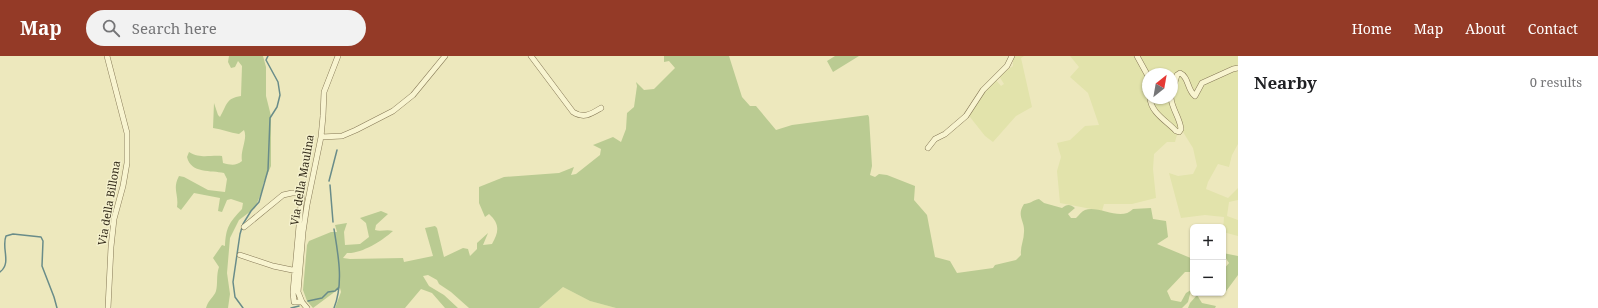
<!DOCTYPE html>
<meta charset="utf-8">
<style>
:root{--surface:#fff;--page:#f2f2f2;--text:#202124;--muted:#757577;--line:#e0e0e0;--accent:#943a27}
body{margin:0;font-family:"Noto Serif",serif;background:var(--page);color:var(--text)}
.controls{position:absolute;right:12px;bottom:12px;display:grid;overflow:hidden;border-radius:6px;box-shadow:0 1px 3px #0004}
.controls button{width:36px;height:36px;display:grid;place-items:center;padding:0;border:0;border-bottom:1px solid var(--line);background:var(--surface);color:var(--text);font:20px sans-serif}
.compass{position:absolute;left:1142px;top:12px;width:36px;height:36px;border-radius:50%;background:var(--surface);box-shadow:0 1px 3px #0004;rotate:31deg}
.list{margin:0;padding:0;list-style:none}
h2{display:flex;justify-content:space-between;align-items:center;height:52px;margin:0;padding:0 16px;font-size:17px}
h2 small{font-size:13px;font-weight:400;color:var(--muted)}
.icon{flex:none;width:22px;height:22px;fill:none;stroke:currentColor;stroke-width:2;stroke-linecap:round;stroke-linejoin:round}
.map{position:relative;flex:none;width:1238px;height:252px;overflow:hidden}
header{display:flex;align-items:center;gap:24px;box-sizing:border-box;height:56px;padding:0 20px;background:var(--accent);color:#fff}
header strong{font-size:19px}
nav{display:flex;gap:22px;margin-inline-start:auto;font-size:14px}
.search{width:280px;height:36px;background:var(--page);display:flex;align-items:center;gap:10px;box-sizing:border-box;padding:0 14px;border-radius:22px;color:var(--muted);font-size:15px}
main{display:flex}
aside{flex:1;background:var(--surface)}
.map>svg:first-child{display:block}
.farmland{fill:#e2e3ab;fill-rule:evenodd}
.green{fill:#bacb92}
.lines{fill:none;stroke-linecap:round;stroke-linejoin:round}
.stream{stroke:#698c89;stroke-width:1.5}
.minor-casing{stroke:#857856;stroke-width:6}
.minor{stroke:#f8f4d0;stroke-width:5}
.labels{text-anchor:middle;stroke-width:3;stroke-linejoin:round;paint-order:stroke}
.street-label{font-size:11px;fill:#342c1b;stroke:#f5f1cd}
</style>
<header>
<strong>Map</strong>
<div class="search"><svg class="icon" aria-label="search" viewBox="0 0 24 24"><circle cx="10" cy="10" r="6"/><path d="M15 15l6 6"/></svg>Search here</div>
<nav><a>Home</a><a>Map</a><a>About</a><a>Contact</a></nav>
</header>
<main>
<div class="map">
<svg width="1238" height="252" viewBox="0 0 1238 252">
<rect width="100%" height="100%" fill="#ede8bd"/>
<path class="farmland" d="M1013 0H1024L1021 2 1032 51 1016 60 993 86 985 80 970 61 969 58 986 33 995 23 1001 30 1004 28 999 20 1013 10Z
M1070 0H1238V88L1232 99 1229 111 1218 108 1208 126 1206 133 1228 142 1238 132V144L1229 146 1227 160 1238 164V180L1223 176 1224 161 1205 159 1181 162 1169 117 1178 120 1193 118 1197 110 1193 92 1183 76 1177 79 1175 86H1167L1154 98 1153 113 1156 142 1132 148H1104L1102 155 1060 147 1057 115 1061 101 1057 87 1070 84 1085 70 1099 69 1088 37 1070 21 1079 11ZM1148 18H1172V42H1148Z
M563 231 590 245 616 252H539Z"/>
<path class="green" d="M229 0H263L266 11V40L271 60V110L263 128 262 135 255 152 239 164 230 182 227 217 230 238 228 252H206C208 244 214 241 216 235 218 228 216 219 219 211L213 202 222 189 225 190C226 171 229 167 242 153L243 147 231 143 227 144 222 156 218 155 220 142 194 137 181 154 177 151C179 138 172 133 179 120L184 121 208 134 225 136 227 123 224 117C211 114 191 118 187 101L189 96C201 103 209 99 222 100L223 107C231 109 236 110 242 105 240 94 248 83 244 74L239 78C230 77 222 73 213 72L214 47 218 59 220 61C227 49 226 42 241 40L242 10 238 5 235 11 231 12 228 6Z
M664 0H729L742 41 750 50H756L776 74 792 69 868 59 869 61 872 110 870 119 875 121 879 118 887 119 915 130 914 144 927 159 935 201 950 205 957 217 993 212 995 209 1016 204 1021 199C1020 191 1024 184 1024 176 1025 165 1016 160 1024 148 1030 148 1033 144 1039 143L1044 147 1062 152C1067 148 1070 148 1075 152L1068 158 1071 162H1076C1079 159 1082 155 1085 154 1099 149 1121 166 1133 153L1151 152 1153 163 1166 165 1168 181 1157 188 1193 203V216H1185L1167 235 1171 244 1181 246 1186 237 1191 234 1188 246 1182 252H616L590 245 563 231 539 252H469L451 236 439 228 437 224 428 219 423 220 429 230 444 239 458 252H445L432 237 421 233 405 252H335L341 236 340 232 313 252 307 245 303 234 307 189 309 185 331 176H337L335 169 347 167 344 176 345 189 360 188 369 181 366 167 360 162 381 155 388 158 376 169 375 174C381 176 386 173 393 175 382 185 361 198 347 197L343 202 350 203 403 202 404 206 433 200 425 172 435 170 437 172 444 201 463 192 468 193 470 200 477 193V187L488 177 483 189 492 188C499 176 500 168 489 158L485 161 479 147V131L504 121 559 117 574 111 571 119 576 118 600 99 601 93 593 89 613 81 621 86 626 73 627 57 634 51 637 30 636 26 644 34 654 33 675 12 669 5 664 6Z
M835 0H859L833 16 827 5Z
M1223 197 1238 200V219L1224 238 1217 237H1223V214L1229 207 1225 201H1223Z
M1197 239 1202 247 1216 250 1215 252H1188L1190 247Z"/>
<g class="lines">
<path class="stream" d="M329 125 337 94
M330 129 333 166
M334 173C338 198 344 227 334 252
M0 216C12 207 1 192 6 180L13 178 41 181 43 185 42 210 54 241 57 252
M308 245 322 242 328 236 335 235 338 232
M243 252 235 241 233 226 240 178 243 168 251 155 259 146 268 114 270 62 277 51 280 39 278 26 266 4 268 0
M291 252 299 250"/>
<defs>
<path id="minor" d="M107 0 127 77V107L123 130 114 163 111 191 108 252
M531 0 573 56C584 63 591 58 601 52
M1137 0 1148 20
M1172 37 1177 19 1180 17C1189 21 1187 34 1195 40L1202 27 1233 13 1238 12
M1150 42C1151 57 1167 65 1176 75L1179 76 1181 73C1180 62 1172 53 1171 42
M321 81 342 80 356 74 393 55 413 39 445 0
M928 92 935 83 945 78 966 60 983 34 1007 10 1012 0
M244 171 283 139 292 137H302L293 236 294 246H302
M240 199 273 210 297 215
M307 252 302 246 298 236 303 176 307 149 321 81 323 60 324 36 338 0"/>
</defs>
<use href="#minor" class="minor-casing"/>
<use href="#minor" class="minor"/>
</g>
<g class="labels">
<g class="street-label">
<text transform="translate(302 124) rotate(-80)" y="4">Via della Maulina</text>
<text transform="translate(109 147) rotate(-80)" y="4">Via della Billona</text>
</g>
</g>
</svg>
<div class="controls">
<button>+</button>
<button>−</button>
</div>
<svg class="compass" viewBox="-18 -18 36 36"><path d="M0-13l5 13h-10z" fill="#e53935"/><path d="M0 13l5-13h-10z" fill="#757577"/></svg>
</div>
<aside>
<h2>Nearby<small>0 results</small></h2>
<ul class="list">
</ul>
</aside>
</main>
